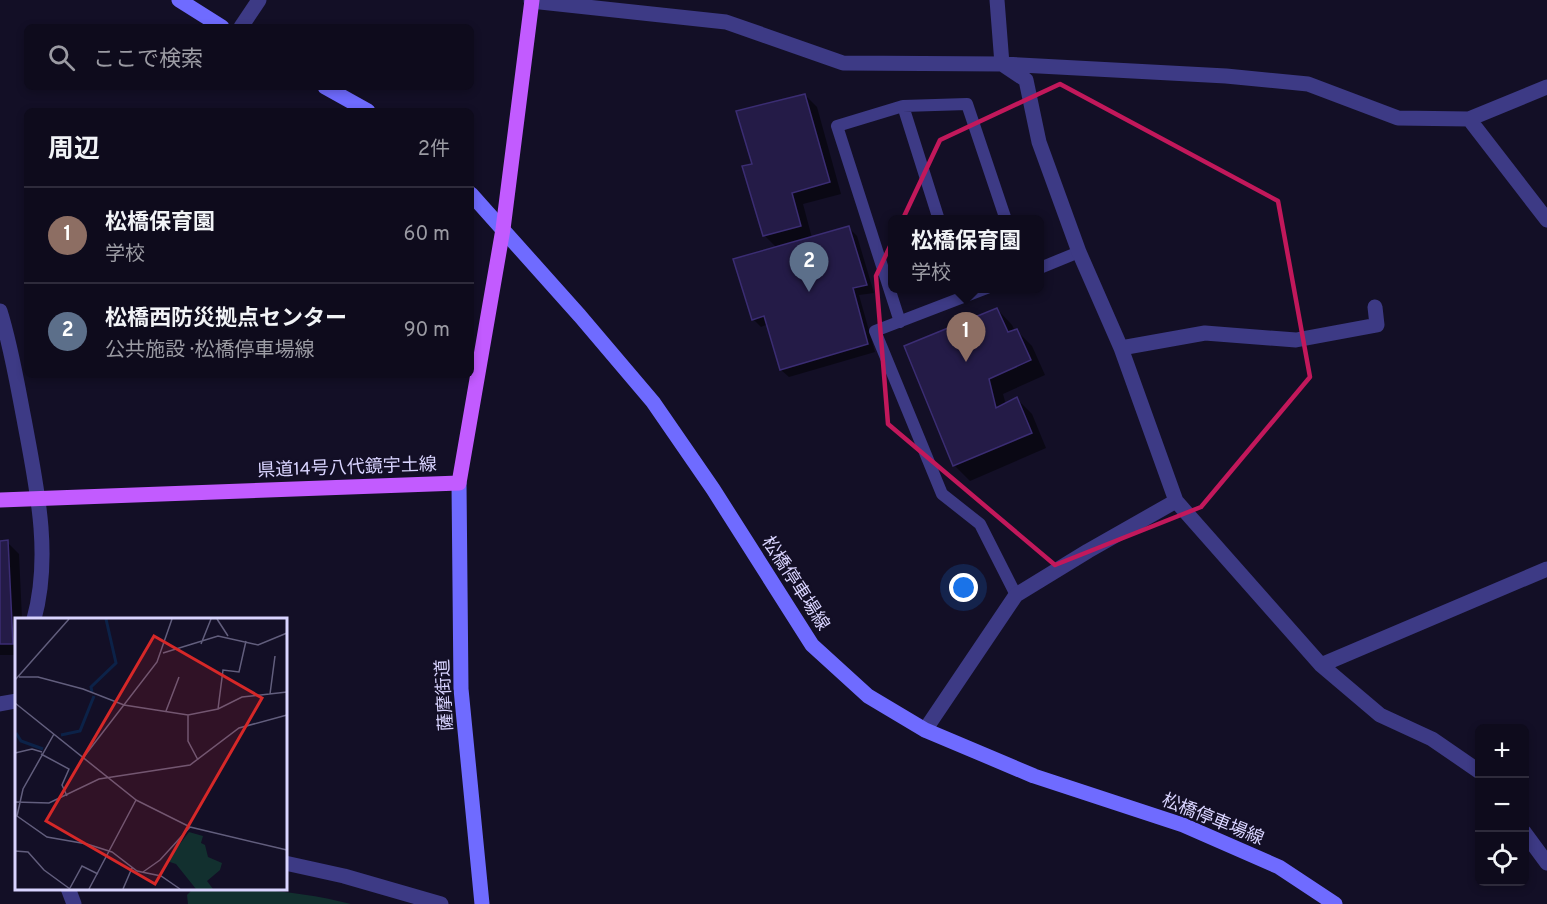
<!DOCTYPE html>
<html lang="ja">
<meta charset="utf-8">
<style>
:root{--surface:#0e0b1c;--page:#171425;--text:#f1f3f6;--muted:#9b9ba3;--line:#2e2b3b;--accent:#1a73e8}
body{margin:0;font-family:Overpass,"Noto Sans JP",sans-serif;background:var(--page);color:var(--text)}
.controls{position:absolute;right:18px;bottom:18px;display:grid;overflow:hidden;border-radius:9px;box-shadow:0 3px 9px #0003}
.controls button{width:54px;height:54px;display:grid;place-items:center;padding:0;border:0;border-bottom:2px solid var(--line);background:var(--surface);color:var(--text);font:30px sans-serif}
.you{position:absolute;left:964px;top:588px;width:21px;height:21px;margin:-15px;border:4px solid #fff;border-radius:50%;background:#1a73e8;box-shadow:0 0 0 9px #1a73e833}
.badge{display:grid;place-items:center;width:39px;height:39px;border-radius:50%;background:var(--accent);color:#fff;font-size:20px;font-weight:700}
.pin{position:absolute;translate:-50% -50px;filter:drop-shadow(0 2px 3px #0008)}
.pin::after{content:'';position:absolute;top:32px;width:21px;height:18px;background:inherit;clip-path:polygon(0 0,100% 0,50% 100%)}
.popup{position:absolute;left:888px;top:215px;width:156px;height:78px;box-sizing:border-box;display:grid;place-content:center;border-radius:9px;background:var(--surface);filter:drop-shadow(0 2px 4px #0005);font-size:20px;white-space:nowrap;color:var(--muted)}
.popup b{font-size:22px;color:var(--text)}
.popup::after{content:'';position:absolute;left:50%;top:100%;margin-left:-12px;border:12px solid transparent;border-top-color:var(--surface)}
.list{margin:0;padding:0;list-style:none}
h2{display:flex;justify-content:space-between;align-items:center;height:78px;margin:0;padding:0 24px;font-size:26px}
h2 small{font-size:20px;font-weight:400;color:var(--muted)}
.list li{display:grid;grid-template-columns:39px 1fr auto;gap:18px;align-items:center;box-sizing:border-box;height:96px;padding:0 24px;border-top:2px solid var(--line)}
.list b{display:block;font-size:22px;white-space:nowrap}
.list p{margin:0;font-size:20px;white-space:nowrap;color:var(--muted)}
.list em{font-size:20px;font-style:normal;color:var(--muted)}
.icon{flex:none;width:33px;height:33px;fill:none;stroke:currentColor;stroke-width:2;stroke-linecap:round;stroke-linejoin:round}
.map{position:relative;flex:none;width:1547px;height:904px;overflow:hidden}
.search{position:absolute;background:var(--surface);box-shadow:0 3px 9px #0003;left:24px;top:24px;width:450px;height:66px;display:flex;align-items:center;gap:15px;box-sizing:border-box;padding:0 21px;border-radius:9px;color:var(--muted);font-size:22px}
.panel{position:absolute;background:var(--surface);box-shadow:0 3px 9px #0003;left:24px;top:108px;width:450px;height:270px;border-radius:9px}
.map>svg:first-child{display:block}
.green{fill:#12302f}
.shadow{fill:#0007}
.building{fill:#241b47;stroke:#3b2d73;stroke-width:1.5}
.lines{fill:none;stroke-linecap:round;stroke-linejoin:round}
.lane{stroke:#3d3a85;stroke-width:12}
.street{stroke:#3d3a85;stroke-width:15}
.secondary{stroke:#6f6bff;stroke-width:15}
.primary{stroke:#c25bff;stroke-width:15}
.marked{fill:none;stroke:#c2185b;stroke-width:4.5;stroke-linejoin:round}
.labels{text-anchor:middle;stroke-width:4.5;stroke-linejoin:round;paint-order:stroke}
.street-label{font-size:18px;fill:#d9d4ff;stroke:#130f26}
.inset-river{fill:none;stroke:#0c2248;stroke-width:3}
.inset-road{fill:none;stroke:#625e7d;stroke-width:1.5}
.view{fill:#d62828;fill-opacity:0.15;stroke:#d62828;stroke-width:3}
.inset-edge{fill:none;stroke:#d9d4ff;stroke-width:3}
</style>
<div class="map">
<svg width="1547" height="904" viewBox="0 0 1547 904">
<rect width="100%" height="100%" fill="#130f26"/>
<path class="green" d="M194 888C247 887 300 891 351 904H188L187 895Z"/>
<path class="shadow" d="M805 95 817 107 841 194 803 204 812 238 849 228 857 236 874 293 859 295 875 352 789 377 781 370 768 324 761 327 753 319 777 248 765 236 744 167 754 165Z
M997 309 1012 325 1015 331H1017L1032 346 1045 375 1003 394 1006 405 1017 399 1032 414 1046 448 970 481 955 466 906 347Z
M0 542H7L19 554 22 619H16V655H0Z"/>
<path class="building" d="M805 94 830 182 792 193 801 226 763 236 742 166 752 164 736 111Z
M849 226 867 285 853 288 868 344 780 370 764 316 752 320 733 259Z
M997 308 1008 332 1017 329 1031 360 989 379 996 408 1017 397 1032 433 953 466 904 346Z
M8 540 13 644H0V541Z"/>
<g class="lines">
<path class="lane" d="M903 106 967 104 1006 220
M1040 268 1079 252
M987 288 875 331 942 494 980 524 1016 595
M900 322 837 126 903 106 939 220"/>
<path class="street" d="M997 0 1002 64 1026 80 1039 142 1079 252 1121 348 1176 501 1321 665 1380 715 1432 739 1480 772
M531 1 726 22 843 63 1002 64 1226 76 1308 84 1398 118 1469 119 1547 87
M241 27 259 0
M1469 119 1547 220
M0 311C11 346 17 383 24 419 36 484 52 554 34 619
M1121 348 1205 333 1296 340 1377 325 1375 307
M1321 665 1547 569
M0 704 16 701
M925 730 1016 595 1088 551 1176 501
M1524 832 1547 863
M285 863 344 876 441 904
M68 888 74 904"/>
<path class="secondary" d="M179 0 222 27
M325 87 368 111
M471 194 580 316 653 402 713 489 812 645 868 696 925 730 1034 776 1183 825 1279 867 1335 904
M459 483 461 689 482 904"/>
<path class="primary" d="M0 500 459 483 503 229 532 0"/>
</g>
<path class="marked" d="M1060 84 1278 201 1310 377 1201 507 1055 565 888 424 876 276 940 140Z"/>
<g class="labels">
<g class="street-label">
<text transform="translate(347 467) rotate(-2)" y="6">県道14号八代鏡宇土線</text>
<text transform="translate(796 583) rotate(57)" y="6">松橋停車場線</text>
<text transform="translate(444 695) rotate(-93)" y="6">薩摩街道</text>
<text transform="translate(1213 819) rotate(22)" y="6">松橋停車場線</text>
</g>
</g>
<g transform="translate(15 618)">
<rect width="272" height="272" fill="#130f26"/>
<path d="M174 214 188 218 186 225 190 227 193 239 207 245 205 252 192 263 198 271H181L161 246 152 243Z" fill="#12302f"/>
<path class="inset-river" d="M77 74 76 69 101 45 91 1M1 115 6 123 28 131M46 117 65 113 79 78"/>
<path class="inset-road" d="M202 1 213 18M186 26 196 1M148 35 203 18 243 27 272 15M4 59H23L68 71 109 87 173 97 203 91 227 79 272 74M0 62 54 1M255 76 260 38M0 85 121 182 74 271M203 91 208 52 224 54 231 23M151 93 164 59M173 97V123L183 142M39 116 8 171 2 198 32 219 72 226 97 234 122 253 146 258 165 271M0 135 17 131 27 134M26 136 54 151 47 167 52 178M68 140 142 44 157 1M121 182 175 209 272 232M0 184 34 185 84 161 175 147 224 110 272 97M0 233 13 234 29 252 55 271M128 254 145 242 175 209M55 270 67 248 83 256M108 271 117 250"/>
<path class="view" d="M139 18 247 80 140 266 31 203Z"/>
<rect width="272" height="272" class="inset-edge"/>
</g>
</svg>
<div class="controls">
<button>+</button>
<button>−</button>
<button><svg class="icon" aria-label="locate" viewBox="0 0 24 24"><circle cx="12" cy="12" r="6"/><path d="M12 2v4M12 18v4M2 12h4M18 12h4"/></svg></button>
</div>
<div class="you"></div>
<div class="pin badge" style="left:966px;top:362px;background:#8d6e63">1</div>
<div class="popup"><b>松橋保育園</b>学校</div>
<div class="pin badge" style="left:809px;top:292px;background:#5c6f8a">2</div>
<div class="search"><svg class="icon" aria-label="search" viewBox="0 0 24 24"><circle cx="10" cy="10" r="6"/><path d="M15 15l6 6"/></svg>ここで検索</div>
<section class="panel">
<h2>周辺<small>2件</small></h2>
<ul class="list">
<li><span class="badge" style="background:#8d6e63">1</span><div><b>松橋保育園</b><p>学校</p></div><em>60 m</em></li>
<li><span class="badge" style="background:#5c6f8a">2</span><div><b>松橋西防災拠点センター</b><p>公共施設 · 松橋停車場線</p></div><em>90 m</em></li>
</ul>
</section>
</div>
